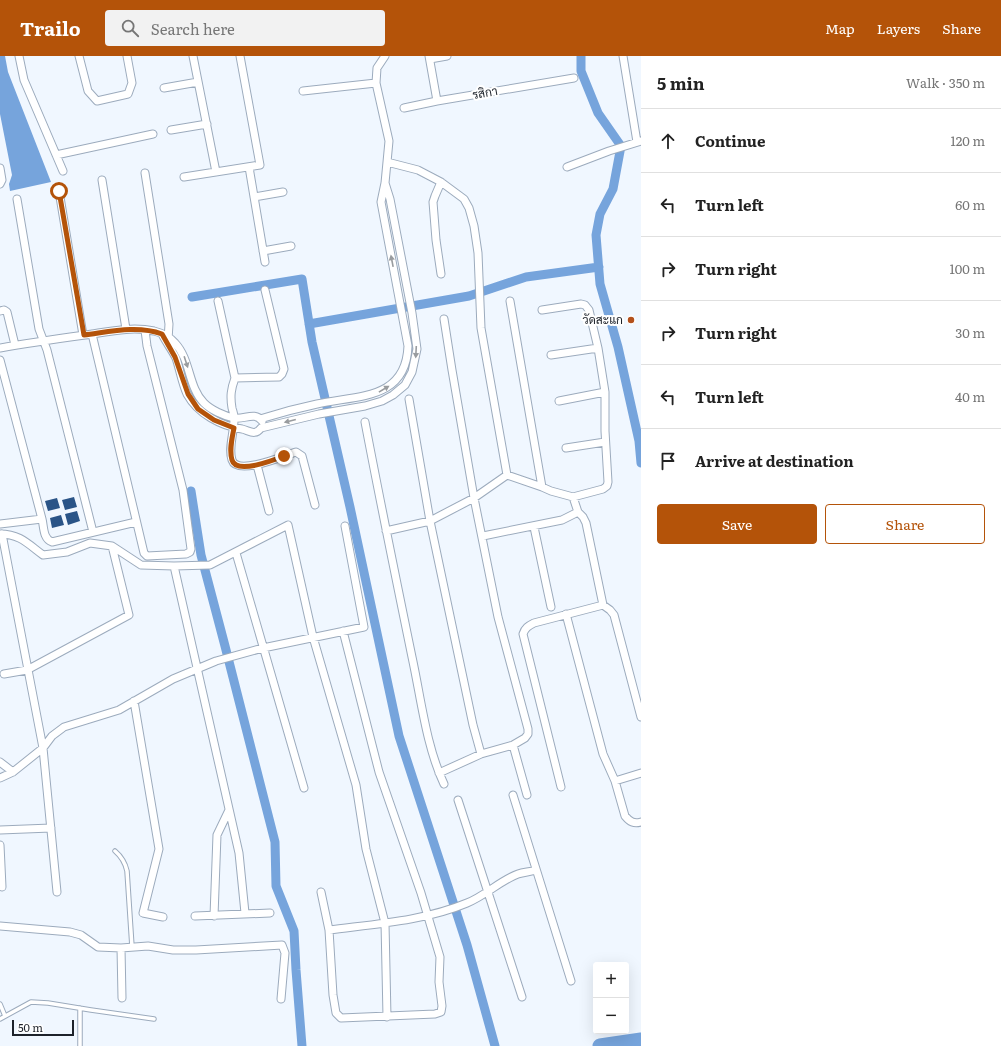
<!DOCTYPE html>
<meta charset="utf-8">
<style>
:root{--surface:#fff;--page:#f2f2f2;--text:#222;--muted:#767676;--line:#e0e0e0;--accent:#b45309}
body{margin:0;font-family:Literata,Sarabun,serif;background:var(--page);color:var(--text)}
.controls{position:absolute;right:12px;bottom:12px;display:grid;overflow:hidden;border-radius:4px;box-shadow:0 4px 16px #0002}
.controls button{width:36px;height:36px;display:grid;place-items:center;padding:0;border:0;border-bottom:1px solid var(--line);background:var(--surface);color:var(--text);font:20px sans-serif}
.scale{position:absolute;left:12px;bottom:10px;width:62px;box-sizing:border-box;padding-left:4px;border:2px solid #1d222a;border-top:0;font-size:11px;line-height:14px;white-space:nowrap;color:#1d222a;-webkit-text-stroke:3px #fff;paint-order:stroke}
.stop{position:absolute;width:12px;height:12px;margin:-9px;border:3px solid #b45309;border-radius:50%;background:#fff}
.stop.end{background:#b45309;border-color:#fff;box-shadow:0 1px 4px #0008}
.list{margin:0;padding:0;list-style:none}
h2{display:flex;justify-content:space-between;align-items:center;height:52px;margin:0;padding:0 16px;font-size:17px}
h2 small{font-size:13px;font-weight:400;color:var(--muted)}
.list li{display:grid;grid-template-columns:26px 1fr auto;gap:12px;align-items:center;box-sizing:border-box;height:64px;padding:0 16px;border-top:1px solid var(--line)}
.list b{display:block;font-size:15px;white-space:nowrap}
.list em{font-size:13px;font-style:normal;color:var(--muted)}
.actions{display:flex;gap:8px;padding:12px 16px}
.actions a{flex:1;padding:9px 0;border:1px solid var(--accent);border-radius:4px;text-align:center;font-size:14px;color:var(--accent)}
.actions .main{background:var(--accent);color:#fff}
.icon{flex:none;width:22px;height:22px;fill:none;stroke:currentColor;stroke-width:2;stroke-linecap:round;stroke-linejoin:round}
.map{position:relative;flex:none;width:641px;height:990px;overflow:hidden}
header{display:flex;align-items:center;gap:24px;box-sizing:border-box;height:56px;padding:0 20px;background:var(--accent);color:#fff}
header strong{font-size:19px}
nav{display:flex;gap:22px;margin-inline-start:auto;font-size:14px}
.search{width:280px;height:36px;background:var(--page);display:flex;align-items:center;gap:10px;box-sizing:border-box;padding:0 14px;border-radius:4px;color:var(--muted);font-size:15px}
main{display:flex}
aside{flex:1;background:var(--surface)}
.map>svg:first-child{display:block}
.water{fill:#76a4dc}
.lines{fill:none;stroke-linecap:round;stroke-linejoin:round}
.canal{stroke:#76a4dc;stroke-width:9}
.river{stroke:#76a4dc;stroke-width:15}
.building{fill:#2a5487}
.lane-casing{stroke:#9cabbd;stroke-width:5.5}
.street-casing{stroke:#9cabbd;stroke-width:9}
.lane{stroke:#fff;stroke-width:3.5}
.street{stroke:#fff;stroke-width:7}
.oneway{fill:#999c9f}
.route{stroke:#b45309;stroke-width:5}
.poi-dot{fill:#b3501b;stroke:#fff;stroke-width:1.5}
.labels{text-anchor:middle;stroke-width:4;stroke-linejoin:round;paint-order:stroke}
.street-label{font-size:12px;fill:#1d222a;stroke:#fff}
.poi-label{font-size:12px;fill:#1d222a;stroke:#fff;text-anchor:end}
</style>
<header>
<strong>Trailo</strong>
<div class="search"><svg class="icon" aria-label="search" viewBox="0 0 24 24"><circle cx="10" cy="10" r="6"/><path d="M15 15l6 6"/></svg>Search here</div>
<nav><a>Map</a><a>Layers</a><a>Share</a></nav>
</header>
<main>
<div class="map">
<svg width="641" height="990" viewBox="0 0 641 990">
<rect width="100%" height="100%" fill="#f0f7ff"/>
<path class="water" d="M0 0H5L8 16 51 126 10 135 9 128 12 119 0 58Z"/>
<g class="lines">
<path class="canal" d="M581 0V15L598 57 621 90 613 133 600 158 596 179 600 228 618 291 639 385 641 407
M192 241 302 223 312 286 350 451 399 680 467 889 495 990
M309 268 469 240 526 221 599 211
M191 435 201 499 225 590 275 786 276 830 294 875 296 914 302 990
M641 984V986"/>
<path class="river" d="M600 990 641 984"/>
</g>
<path class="building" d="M74 441 77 451 65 454 62 444Z
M57 442 60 452 48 455 45 445Z
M77 455 80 465 68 469 65 458Z
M61 459 64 469 52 472 50 462Z"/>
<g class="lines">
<defs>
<path id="lane" d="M115 795C122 801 125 806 127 815L132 891
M0 948 5 960
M80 952V990
M0 963 31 946 48 947 91 954 154 963"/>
<path id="street" d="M19 0 24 24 63 115
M79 0 88 35 97 45 128 38 132 27 127 0
M193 0 216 116
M429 0 437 45 574 22
M623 0 637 86
M430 3 447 0
M164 32 198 26
M303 35 376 27
M404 52 437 45
M171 74 207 68
M56 99 153 78
M387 106 418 114 441 126 464 143 469 152 474 170 478 197 481 272 507 419
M249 111 265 206
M567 111 609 95 641 85
M0 112 2 124 0 128
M145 117 169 268 168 284
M184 121 260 109 240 0
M102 124 126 273
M59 135 83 279
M254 141 283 136
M17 143 39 273 47 294 93 476
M263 195 291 190
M441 218 436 184 433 146 435 140 441 126
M265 234 284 313 282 318 279 321 235 322C231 333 230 340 232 352 233 356 235 360 234 364 234 377 228 392 232 404 237 420 284 400 296 396L302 400 315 449
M218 245 235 322
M510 245 542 431 551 435 573 441 603 433 607 430 608 426 605 375V336L598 292 589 254 585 249 581 248 542 254
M0 255 4 254 7 256 15 289
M92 278 144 497 147 500 186 498 190 496 191 493 183 434 147 290 145 274
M162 278C166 286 172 294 176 302 180 314 182 327 187 338 198 358 221 370 242 373 250 375 255 380 261 372L319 358 365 350 382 345 393 339 405 329 412 316 417 293 412 257 390 143 385 127
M0 292C28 287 56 283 85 279 107 276 131 270 154 275 162 277 170 281 175 287 191 304 188 331 204 347 211 354 224 360 234 362 244 364 255 355 262 365
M551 299 598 292
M0 304 42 463C44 471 43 483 52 486L136 466
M409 343 430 465 473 669 481 698
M559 345 605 336
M260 363C279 357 298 352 317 348 356 339 406 345 408 290L381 146 385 127 389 85 376 27 377 12 385 0
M365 366C380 445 396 523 412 601 421 642 426 690 444 728
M566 392 605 386
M257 409 269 455
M578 456 583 461 586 467 603 549 610 554 614 559 641 661
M0 468 42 463
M534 471 551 551
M386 475 430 465 474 442 507 419 542 431
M0 478C20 478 28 488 43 499L67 496 90 487 112 490 141 509 174 510 239 797 245 857
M2 478 43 692 57 836
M483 480 562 464 578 456 573 441
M236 497 304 732
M174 510 210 509 288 469 313 581 356 729 366 793 385 867 387 961
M566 558 603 698 615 725 625 760C630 766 634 768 641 766
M4 618 27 614 129 559 112 490
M134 645 159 793 143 857 163 861
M513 689 527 739
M0 706 13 716
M439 717 481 698 513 689 525 682 528 678V673L498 561 474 442 452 314 444 263
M0 722 13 716 43 692 52 680 64 671 119 654 173 623 216 605 263 592 364 571 345 470
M615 725 641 717
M561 731 523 578C525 572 528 570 534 567L603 549
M513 739 571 925
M458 744 522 941
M0 774 51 772
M0 789 2 831
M321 836 329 874 333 939 336 957 341 962 435 958 441 956 442 950 439 926 440 901 421 837 379 716 343 575
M195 860 270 857
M214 860 217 779 229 754
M0 870 70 876 81 879 98 891 121 892 148 890 173 894H196L282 889 285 897 281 943
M329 874C375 868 424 865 467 847 485 840 501 824 518 818 524 816 530 816 536 814
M121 892 122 942"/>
</defs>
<use href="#lane" class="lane-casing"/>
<use href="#street" class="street-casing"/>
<use href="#lane" class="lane"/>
<use href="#street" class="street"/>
</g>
<defs><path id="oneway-solid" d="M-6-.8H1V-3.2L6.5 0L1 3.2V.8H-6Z"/></defs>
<g class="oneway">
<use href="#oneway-solid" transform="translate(392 205) rotate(-101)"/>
<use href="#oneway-solid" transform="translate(416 296) rotate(93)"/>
<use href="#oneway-solid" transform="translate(186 306) rotate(72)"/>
<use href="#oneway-solid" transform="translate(384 333) rotate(-31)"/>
<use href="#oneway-solid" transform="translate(290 365) rotate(166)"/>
</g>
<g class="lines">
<path class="route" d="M59 135 84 279C109 276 137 269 162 278L175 301 188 338 198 353 214 364 234 372C232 382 229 394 232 404 236 419 274 404 284 400"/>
</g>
<circle class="poi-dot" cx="631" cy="264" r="4"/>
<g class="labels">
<g class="street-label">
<text transform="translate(485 37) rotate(-10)" y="4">รสิกา</text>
</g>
<g class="poi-label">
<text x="623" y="268">วัดสะแก</text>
</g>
</g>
</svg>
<div class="controls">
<button>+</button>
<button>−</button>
</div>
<div class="scale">50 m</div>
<div class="stop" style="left:59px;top:135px"></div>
<div class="stop end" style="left:284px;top:400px"></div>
</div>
<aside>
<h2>5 min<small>Walk · 350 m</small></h2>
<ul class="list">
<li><svg class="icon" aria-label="ahead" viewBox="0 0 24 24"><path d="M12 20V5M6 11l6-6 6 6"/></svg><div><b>Continue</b></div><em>120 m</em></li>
<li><svg class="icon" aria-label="left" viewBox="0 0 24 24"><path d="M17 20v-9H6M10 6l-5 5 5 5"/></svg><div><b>Turn left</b></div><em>60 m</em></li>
<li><svg class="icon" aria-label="right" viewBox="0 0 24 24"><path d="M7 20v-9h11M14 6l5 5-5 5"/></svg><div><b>Turn right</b></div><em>100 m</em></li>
<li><svg class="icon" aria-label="right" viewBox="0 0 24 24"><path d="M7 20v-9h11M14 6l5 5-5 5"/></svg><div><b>Turn right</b></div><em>30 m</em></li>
<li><svg class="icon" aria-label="left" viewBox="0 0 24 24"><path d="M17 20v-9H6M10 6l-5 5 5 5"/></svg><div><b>Turn left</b></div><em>40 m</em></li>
<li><svg class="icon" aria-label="arrive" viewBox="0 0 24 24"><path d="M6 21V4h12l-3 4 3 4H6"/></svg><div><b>Arrive at destination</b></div></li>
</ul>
<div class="actions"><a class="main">Save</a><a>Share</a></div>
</aside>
</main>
